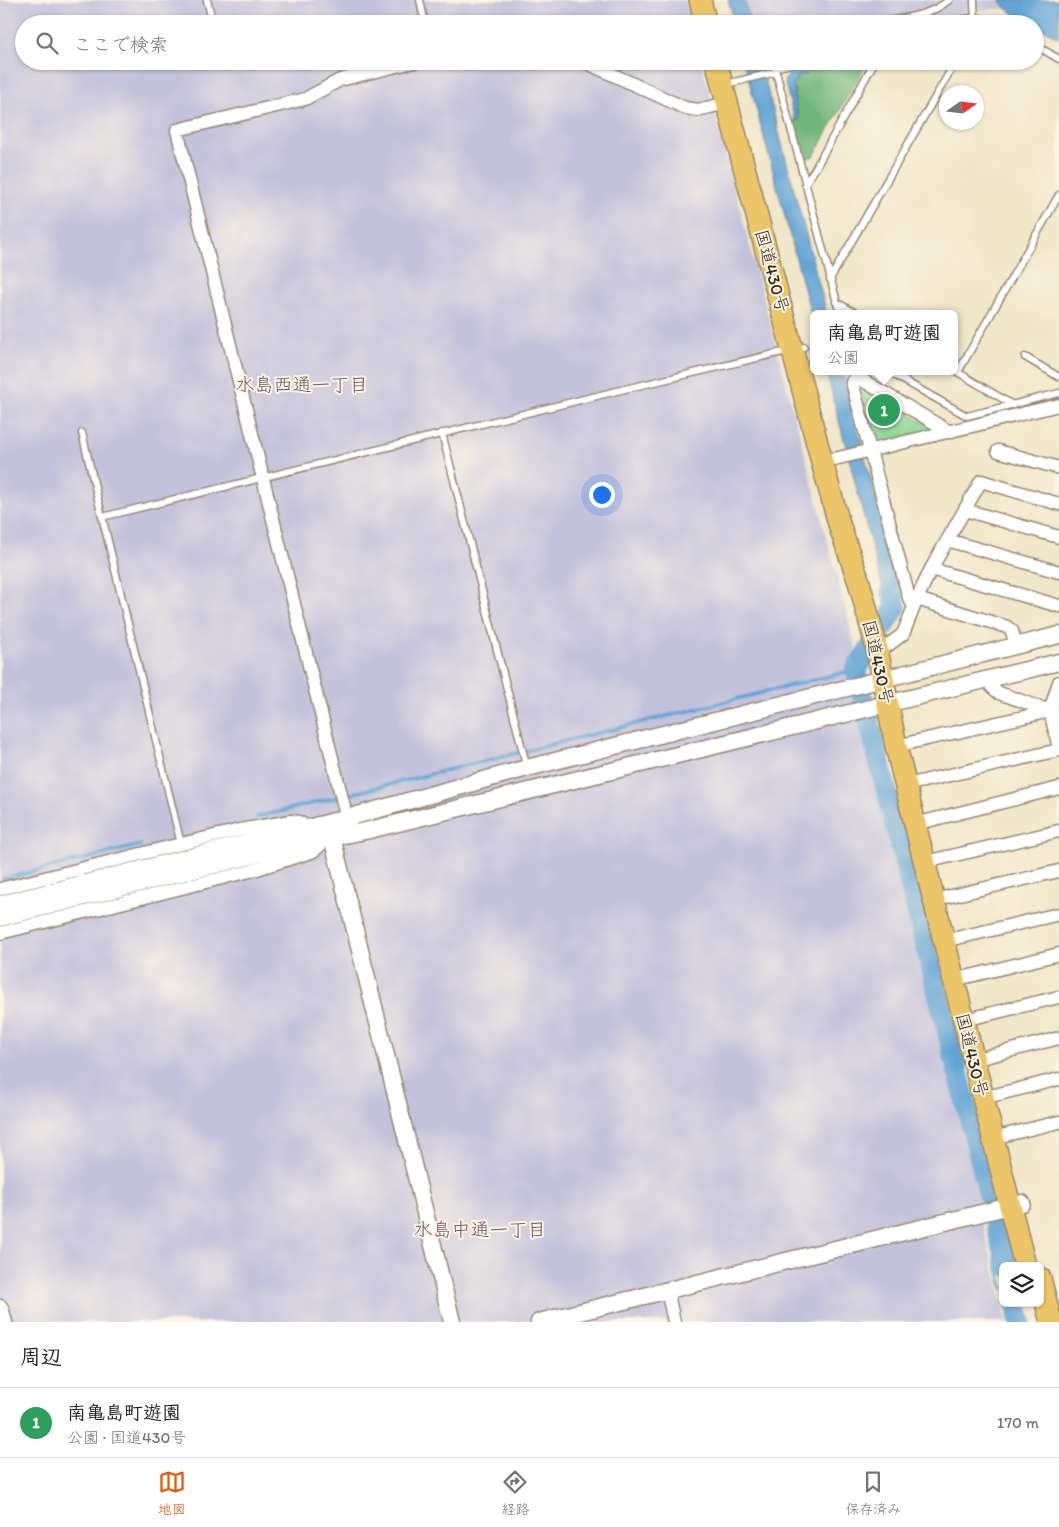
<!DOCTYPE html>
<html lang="ja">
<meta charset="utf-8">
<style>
:root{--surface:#fff;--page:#f6f6f6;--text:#202124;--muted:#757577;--line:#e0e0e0;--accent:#ea580c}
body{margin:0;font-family:Itim,"Klee One",sans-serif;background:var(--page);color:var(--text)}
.controls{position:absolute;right:15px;bottom:15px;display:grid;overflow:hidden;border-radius:8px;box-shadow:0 1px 4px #0004}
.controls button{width:45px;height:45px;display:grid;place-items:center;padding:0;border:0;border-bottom:1px solid var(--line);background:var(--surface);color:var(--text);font:25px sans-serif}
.compass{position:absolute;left:939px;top:85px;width:45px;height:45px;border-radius:50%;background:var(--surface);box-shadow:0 1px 4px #0004;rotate:76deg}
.you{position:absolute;left:601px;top:494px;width:18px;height:18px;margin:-12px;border:4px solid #fff;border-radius:50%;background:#1a73e8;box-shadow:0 0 0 8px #1a73e833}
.badge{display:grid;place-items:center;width:32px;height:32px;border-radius:50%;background:var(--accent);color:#fff;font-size:16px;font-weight:700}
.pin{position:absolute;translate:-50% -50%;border:2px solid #fff;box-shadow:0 1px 5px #0006}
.popup{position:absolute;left:810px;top:310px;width:148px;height:65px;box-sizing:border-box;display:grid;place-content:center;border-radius:8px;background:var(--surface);filter:drop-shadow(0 1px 4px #0005);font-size:16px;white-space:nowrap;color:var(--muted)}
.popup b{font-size:19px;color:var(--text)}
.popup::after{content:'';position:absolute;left:50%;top:100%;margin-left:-10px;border:10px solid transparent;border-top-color:var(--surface)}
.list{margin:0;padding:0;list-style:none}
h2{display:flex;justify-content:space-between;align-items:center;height:65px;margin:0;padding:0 20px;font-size:21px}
h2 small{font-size:16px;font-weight:400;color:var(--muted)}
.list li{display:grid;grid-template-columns:32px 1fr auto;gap:15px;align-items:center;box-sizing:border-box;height:70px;padding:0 20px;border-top:1px solid var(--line)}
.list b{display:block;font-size:19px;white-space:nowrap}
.list p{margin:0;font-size:16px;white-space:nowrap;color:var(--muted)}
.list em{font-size:16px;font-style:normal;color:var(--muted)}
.icon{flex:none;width:28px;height:28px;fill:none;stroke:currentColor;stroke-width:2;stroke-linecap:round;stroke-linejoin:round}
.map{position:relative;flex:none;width:1059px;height:1322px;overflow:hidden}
.search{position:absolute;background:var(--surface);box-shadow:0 1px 4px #0004;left:15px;right:15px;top:15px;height:55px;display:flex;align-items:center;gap:12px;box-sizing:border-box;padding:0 18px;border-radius:28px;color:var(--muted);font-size:19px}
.sheet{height:135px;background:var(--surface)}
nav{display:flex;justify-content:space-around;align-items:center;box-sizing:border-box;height:70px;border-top:1px solid var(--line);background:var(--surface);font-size:14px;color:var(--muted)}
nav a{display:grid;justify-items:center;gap:2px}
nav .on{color:var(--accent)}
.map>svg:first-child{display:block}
.industrial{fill:#c3c1db}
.green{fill:#8ad490;stroke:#627f57}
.forest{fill:#6fb67a;stroke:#55704c}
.water{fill:#62a4d6;stroke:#4e677a}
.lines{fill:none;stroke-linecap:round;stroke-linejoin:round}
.stream{stroke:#62a4d6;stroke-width:4}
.river{stroke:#62a4d6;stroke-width:21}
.service-casing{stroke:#968873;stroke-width:9}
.minor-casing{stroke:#968873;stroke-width:15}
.tertiary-casing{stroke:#968873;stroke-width:19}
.trunk-casing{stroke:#968873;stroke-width:24}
.service{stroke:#fff;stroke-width:6}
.minor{stroke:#fff;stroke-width:12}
.tertiary{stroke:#fff;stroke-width:16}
.trunk{stroke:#edc569;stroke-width:21}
.labels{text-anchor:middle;stroke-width:4;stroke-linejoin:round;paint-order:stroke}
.street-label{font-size:18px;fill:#3b2a1e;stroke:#fcf5e5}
.neighbourhood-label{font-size:19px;fill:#6f5763;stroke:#fcf5e5}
</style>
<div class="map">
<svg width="1059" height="1322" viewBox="0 0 1059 1322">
<rect width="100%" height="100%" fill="#fcf5e5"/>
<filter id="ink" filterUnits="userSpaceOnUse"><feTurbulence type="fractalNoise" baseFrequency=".02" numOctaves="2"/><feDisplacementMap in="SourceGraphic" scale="10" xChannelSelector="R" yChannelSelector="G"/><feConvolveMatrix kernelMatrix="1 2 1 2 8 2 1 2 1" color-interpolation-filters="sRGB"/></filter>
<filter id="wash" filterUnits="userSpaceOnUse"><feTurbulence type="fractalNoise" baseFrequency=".0096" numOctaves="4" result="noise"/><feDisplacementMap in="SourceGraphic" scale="20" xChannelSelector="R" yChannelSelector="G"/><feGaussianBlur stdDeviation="1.12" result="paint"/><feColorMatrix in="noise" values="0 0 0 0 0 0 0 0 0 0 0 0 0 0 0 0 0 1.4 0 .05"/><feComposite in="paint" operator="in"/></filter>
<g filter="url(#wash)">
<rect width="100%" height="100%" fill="#f0e6c8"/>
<path class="industrial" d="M0 0H685L691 24H24V61H701L857 653 849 668 846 669 979 1198 983 1225 1007 1322H0Z
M744 0H1001L1006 8 978 11 927 24H750Z"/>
<path class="green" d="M866 388 934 429 883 442 871 433 861 390Z"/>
<path class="forest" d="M833 61H868L814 156 809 158 803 157 798 145 792 121 799 120 793 94 795 93 793 85 799 76 832 65Z"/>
<path class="water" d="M728 0H744L751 24H735Z
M1000 0H1059V38L1013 13 1006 8Z
M742 61H760L827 314H814V326L746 70Z
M827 61H831L832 65 806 72V75H799L793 85 795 93 793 94 799 120 795 121 784 80 789 75 787 73 788 71Z
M826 371H842L904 602 903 610 892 625Z
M857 653 860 671 847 675 846 669 849 668Z"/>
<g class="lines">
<path class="stream" d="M855 691 858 706
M861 715 983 1195 985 1207
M257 817 850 671
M3 879 141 845
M986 1217 1003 1288
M1007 1303 1011 1322"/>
<path class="river" d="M891 589 896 607 856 670 1007 1266
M1016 1303 1021 1322"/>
</g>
</g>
<g filter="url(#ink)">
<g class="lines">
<defs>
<path id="service" d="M207 0 213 24
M420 0 425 24
M974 0 975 24
M869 24C895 19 928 18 949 0
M947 24C967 19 978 13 997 24
M1035 45 1059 59
M801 61 775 68 840 314
M726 84 776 72
M805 184 815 169 875 61
M830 279 956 61
M836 302 857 314
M1025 357 1059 377
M954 370 1013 405
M887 371 967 416 1059 393
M958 372 1059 195
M82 433 181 844
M442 433 527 768
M102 517 625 389 804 347"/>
<path id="minor" d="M583 61 685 108 698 110 727 103
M998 451 1059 468
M822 462 1059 405
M965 510 1059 537
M947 540 1059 572
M931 569 1059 606
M917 599 1007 627 1012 631 1016 646
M914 606 909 598 852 382 857 377 950 432
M887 646 903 634 917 599 931 569 981 481 1059 504
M989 679 992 687 999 693 1059 714
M1059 682 1050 711 1059 748
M896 746 1050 711
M906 785 1059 750
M915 824 1059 788
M349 827 177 130 305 99 340 80 417 61
M925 862 1059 831
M0 889 181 844 240 830 291 821 299 822 307 827
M934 900 1059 871
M0 933 250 871 311 852 316 849 327 839
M944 941 1059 914
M954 980 1059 954
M964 1020 1059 997
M973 1060 1059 1038
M983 1098 1059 1079
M993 1138 1059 1122
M667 1290 674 1322"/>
<path id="tertiary" d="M330 829 452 1322
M0 904 347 818 527 768 1059 635
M0 918 307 842 365 831 1059 662
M0 1308 4 1322
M539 1322 1022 1203"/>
<path id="trunk" d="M700 0 706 24
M716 61 822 462 839 524 859 582 877 649 896 746 915 824 1025 1266
M1040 1278 1051 1322"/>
</defs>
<use href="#service" class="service-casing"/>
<use href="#minor" class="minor-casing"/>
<use href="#tertiary" class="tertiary-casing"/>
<use href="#trunk" class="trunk-casing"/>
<use href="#service" class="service"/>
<use href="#minor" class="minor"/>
<use href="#tertiary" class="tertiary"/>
<use href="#trunk" class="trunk"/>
</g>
</g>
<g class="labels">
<g class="street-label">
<text transform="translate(772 271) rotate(75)" y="6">国道430号</text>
<text transform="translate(878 662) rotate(77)" y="6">国道430号</text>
<text transform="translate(972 1055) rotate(76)" y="6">国道430号</text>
</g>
<g class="neighbourhood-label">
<text x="302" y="391">水島西通一丁目</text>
<text x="480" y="1236">水島中通一丁目</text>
</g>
</g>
</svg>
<div class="controls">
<button><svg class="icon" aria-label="layers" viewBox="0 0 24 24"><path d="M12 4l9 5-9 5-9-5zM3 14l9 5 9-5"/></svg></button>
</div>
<svg class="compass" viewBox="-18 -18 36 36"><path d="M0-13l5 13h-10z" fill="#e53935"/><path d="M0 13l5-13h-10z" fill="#757577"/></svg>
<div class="you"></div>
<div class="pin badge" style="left:884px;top:410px;background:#2e9e5b">1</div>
<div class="popup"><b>南亀島町遊園</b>公園</div>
<div class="search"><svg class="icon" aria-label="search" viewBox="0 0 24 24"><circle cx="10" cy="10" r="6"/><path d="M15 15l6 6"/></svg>ここで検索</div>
</div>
<section class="sheet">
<h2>周辺<small></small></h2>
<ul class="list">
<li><span class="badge" style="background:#2e9e5b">1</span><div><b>南亀島町遊園</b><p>公園 · 国道430号</p></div><em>170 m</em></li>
</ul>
</section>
<nav>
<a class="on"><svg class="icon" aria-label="map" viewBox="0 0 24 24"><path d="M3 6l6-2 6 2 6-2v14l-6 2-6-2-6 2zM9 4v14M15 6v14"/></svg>地図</a>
<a><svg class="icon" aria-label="directions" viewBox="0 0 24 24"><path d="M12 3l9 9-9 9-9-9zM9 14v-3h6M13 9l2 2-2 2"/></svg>経路</a>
<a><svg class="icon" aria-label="saved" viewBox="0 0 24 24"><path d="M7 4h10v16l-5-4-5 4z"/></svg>保存済み</a>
</nav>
